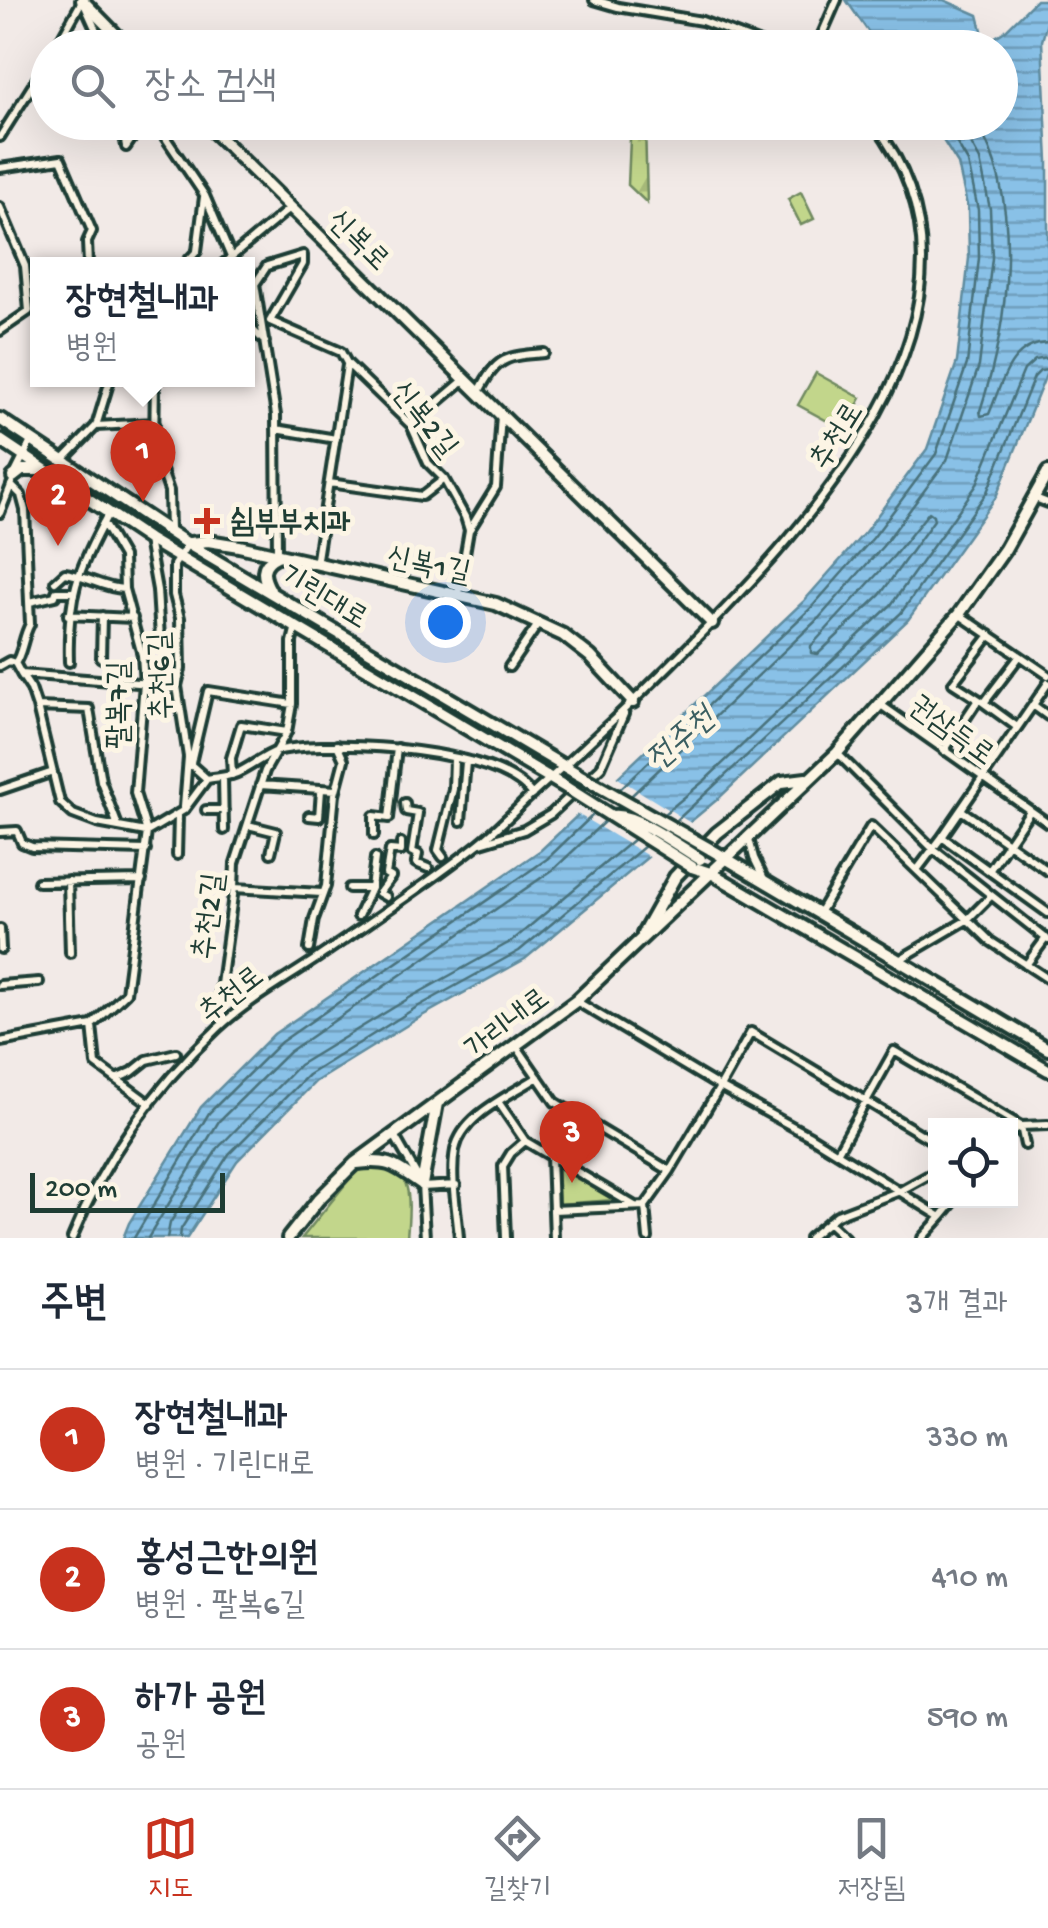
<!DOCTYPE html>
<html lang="ko">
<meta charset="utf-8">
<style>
:root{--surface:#fff;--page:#f2f2f3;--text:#1f2937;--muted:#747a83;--line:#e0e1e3;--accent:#c8321e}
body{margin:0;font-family:"Gochi Hand","Poor Story",sans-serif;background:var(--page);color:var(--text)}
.controls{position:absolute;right:30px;bottom:30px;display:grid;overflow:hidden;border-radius:0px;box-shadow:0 10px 40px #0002}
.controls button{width:90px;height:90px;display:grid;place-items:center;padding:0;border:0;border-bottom:2px solid var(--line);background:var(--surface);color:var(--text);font:50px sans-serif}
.scale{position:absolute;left:30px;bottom:25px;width:195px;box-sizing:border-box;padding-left:10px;border:5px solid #1f3d34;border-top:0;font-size:28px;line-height:35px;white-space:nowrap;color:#1f3d34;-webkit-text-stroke:8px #fcf5e5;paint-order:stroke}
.you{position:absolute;left:445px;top:622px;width:35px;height:35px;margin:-25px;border:8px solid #fff;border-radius:50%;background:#1a73e8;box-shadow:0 0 0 15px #1a73e833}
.badge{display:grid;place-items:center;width:65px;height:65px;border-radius:50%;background:var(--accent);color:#fff;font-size:32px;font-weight:700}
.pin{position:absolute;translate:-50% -82px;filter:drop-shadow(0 2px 5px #0008)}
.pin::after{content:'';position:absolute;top:52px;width:35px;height:30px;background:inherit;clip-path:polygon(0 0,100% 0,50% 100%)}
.popup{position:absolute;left:30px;top:257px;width:225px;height:130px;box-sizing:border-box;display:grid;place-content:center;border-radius:0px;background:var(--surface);filter:drop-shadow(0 2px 8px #0005);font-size:32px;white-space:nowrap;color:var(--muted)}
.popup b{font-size:38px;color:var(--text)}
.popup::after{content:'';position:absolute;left:50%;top:100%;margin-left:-20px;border:20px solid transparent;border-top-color:var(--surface)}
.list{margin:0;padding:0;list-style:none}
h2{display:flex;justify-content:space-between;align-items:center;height:130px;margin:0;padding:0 40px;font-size:42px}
h2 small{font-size:32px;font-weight:400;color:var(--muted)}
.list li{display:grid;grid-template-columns:65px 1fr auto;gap:30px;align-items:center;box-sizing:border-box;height:140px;padding:0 40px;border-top:2px solid var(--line)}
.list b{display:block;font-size:38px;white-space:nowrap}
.list p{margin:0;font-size:32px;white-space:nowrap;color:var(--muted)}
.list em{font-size:32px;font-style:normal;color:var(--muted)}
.icon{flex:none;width:55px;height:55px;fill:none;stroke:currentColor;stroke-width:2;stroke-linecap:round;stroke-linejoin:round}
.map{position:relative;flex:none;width:1048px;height:1238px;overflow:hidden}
.search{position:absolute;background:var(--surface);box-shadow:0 10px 40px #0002;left:30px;right:30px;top:30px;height:110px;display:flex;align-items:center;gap:25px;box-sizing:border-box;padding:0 35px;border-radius:55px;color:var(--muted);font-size:38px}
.sheet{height:550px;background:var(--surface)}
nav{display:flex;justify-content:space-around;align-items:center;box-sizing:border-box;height:140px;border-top:2px solid var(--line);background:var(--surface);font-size:28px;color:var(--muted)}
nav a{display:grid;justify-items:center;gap:5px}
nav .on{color:var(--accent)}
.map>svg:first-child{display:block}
.green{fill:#c2d68b;stroke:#708a60;stroke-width:2.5}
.forest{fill:url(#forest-firs);stroke:#708a60;stroke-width:2.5}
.water{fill:url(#water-rules);stroke:#5f8c9f;stroke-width:2.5}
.pier{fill:#f2eae7}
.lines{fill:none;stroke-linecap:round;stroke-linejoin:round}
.shore{stroke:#49727c;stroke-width:2.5}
.street-casing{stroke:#1f3d34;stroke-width:14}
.secondary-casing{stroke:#1f3d34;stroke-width:18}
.street{stroke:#fcf5e5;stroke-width:6}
.secondary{stroke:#fcf5e5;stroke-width:10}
.secondary-bridge-casing{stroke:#1f3d34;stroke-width:18;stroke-linecap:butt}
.secondary-bridge{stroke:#fcf5e5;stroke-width:10}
.poi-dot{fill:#c8321e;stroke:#fcf5e5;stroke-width:4}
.labels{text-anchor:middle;stroke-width:10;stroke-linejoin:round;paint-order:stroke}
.street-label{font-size:30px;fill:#1f3d34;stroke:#fcf5e5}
.poi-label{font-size:30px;font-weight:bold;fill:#1f3d34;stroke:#fcf5e5;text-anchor:start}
.water-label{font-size:32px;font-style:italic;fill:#3a5e61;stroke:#fcf5e5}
</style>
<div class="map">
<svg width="1048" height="1238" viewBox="0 0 1048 1238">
<defs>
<pattern id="forest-firs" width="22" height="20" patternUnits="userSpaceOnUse" patternTransform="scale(2.5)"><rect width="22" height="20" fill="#c2d68b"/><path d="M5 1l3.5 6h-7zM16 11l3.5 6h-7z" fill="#a6b979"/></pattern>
<pattern id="water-rules" width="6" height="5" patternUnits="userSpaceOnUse" patternTransform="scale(2.5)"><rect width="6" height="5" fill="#89c1e7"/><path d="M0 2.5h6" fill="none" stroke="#6f9ebc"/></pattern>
</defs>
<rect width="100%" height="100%" fill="#f2eae7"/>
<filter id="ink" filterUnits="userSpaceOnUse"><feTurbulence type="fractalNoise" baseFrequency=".01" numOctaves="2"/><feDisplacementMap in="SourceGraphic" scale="20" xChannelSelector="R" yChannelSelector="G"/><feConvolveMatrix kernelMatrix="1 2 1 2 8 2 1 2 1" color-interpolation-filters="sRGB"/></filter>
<g filter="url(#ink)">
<path class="green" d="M801 192 814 219 801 225 788 199Z
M816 373 861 398 844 430 798 405Z
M557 1166 614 1200 559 1204Z
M363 1167C371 1167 382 1165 389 1167 416 1176 408 1217 407 1238H302L352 1176Z"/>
<path class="forest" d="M626 123H645L647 203 628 185 630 139Z"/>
<path class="water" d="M846 0H944L978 15 983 34 992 39 1005 31 1036 0H1048V19L1042 41 1048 161V370L996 497 908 620 719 798 525 959 422 1016 315 1082 237 1161 187 1238H123L129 1223 201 1107 274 1034 541 850 803 602 865 532 927 449 957 362 969 258 968 210 958 164 932 123 1000 122V48L879 47Z"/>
<path class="pier" d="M613 775 694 825 653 859 574 812Z"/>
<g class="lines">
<path class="shore" d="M976 122C1025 202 1008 326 980 411L981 416 989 414C1002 384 1009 344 1048 343
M929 512 933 515 934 520 880 595 818 654 811 653V646L893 557Z
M620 789 810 609 873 538 936 454 967 364 979 258 978 210 968 162 944 122
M631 796 819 618 883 546 947 460 979 366 992 258 990 209 980 160 959 122
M664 814 704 781 891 605 976 486 1024 370 1035 360 1048 358
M676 821 901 613 987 492 1034 377 1040 371 1048 370
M134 1238 209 1113 281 1042 547 859 594 814
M148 1238 219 1121 289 1052 554 869 605 821
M167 1238 170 1223 218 1148 299 1065 411 997 512 941 634 839
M180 1238 181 1229 229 1154 308 1075 417 1007 519 951 645 846"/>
<defs>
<path id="street" d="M594 0 618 7 702 21 773 48
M85 6 104 48
M56 48 82 1
M816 48 837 0
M121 122 126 146
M155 122 205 196 234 264
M0 137 48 61
M126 147 143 122
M0 168 61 159 92 231 87 242 88 264
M0 207 25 266 29 311 0 331
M185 264 197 251 204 197
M223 264 290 208
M270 321 303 264V255L267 266 255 284 276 415 277 554
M270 321 341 352 347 363 411 425 428 463 444 479 465 517 469 530 458 594
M248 325 265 342
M155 380 154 447 169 491 170 531
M479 392C496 357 507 356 544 353
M411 425 464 380
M96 426 155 423
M276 429 336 439
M62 461 96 426 110 380
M16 471 31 441
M329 483 422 496 444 479
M11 485 21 495 25 510 30 624C23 636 22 655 15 663
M1035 498 1048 503
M0 513 12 483
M103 523 123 557 124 589 142 655 144 683 135 793 147 832 126 993 92 1025 96 1064 150 1104
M470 529 496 487 501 415
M148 540 157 590 160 638
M316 565 347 365
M55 582 65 573C87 576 102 588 124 589
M30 602 55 596 56 592H73
M68 615 133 618
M960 615 1048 675
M101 658 102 616
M69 662C67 597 77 571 108 514
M0 666 9 661 15 663 21 674 177 686
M509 667 539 623
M21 674 31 689 37 707 60 802 73 814 97 823 146 832
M1048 683 942 837 1048 913
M984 703 953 683 990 635
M881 705 1048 823
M1033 705 1048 716
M37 707 89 709 101 781 118 826
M1017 727 984 703 1019 657
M944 751 978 700
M837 753 933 849 1048 940
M189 763 207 779
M191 763 208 691 292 704
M232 775 231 758 241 725 287 732
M223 777 224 830
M260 785 336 790
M0 790 53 772
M405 803 406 811 418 813 412 852 418 854 416 863 428 868
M184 807 188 757 177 686 181 669 180 618 174 595V565L187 545
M206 810H224
M961 810 1048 871
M309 816 319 817 321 790
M461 821 466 762
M248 825 276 832 271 853
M0 832 17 831 22 843 32 847 146 850
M147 832 184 810 207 779C217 777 228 777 237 773 253 766 269 751 286 749 338 740 501 748 532 795
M374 835V816L389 818 397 748
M749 839 754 858 766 883
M481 843 524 830 551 814 601 767 624 714
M177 855 178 816
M443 857 438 850 453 789 454 759
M917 870 942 837
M989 871 1030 811
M68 881 70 953
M38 882 142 880
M234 888 322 893
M349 888H371
M386 897 379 893 391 877 386 874 390 850 401 851V843
M819 913 871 826 990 941 1048 979
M358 916 371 888 375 858
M0 929 1 949
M309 949 314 919 326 886 335 794 344 760 337 745
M899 960 967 920 990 897
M1026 965 1046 938
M0 985 39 982
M576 1001 720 1087 670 1171 645 1206 648 1238
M217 1014 234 888 235 863 265 771 287 732 292 704V642L296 626
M0 1042 92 1025
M517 1047 555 1102 670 1171
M116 1079 132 1072 147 1060 176 1053
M499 1103 525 1141 635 1206
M1010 1132 1021 1126 1048 1125
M394 1135 422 1184 425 1238
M837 1153 894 1051 1021 1126 1025 1145
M422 1187 456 1185
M553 1210 645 1206
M941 1217 955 1200
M828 1222 845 1238
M72 1238C104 1159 155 1087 218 1028 247 1001 283 981 316 959 370 922 426 885 477 845 499 828 518 807 538 789 584 748 628 707 671 664 799 536 1021 312 873 122
M459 1238C457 1211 450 1177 455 1150 462 1115 511 1095 538 1077
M506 1238 503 1166 511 1153 525 1141
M554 1238 551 1156 576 1116
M809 1238 837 1215 900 1191 936 1171
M922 1238 941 1217 810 1136 720 1087 751 1032 936 1143"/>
<path id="secondary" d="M82 0 129 48
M204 122 712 623
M0 419 188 544 579 775
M0 440 148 539 567 788
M13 477 22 470H40
M190 543 208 541 239 546 496 604 563 635 590 656 633 702
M270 590C262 576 260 564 277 556
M710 849 1048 1049
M692 867 713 874 1048 1070
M643 934 675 877 717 833 782 782 806 779
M357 1163C391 1159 395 1166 422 1184L437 1103
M288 1238 318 1200 355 1163 576 1001 837 753 959 614 1005 549 1048 472"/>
</defs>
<use href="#street" class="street-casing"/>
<use href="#secondary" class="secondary-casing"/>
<use href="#street" class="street"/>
<use href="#secondary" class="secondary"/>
<defs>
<path id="secondary-bridge" d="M579 775 710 849
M567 788 692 867
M613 816C634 813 680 847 700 859"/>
</defs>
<use href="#secondary-bridge" class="secondary-bridge-casing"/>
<use href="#secondary-bridge" class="secondary-bridge"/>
</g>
</g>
<path class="poi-dot" d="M202 506h10v10h10v10h-10v10h-10v-10h-10v-10h10z"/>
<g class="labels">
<g class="street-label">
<text transform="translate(360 239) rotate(45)" y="10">신복로</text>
<text transform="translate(426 418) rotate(52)" y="10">신복2길</text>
<text transform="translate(835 435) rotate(-58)" y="10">추천로</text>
<text transform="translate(429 563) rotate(12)" y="10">신복1길</text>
<text transform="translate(325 595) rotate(31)" y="10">기린대로</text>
<text transform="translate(159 676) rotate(-92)" y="10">추천6길</text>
<text transform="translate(117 705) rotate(-90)" y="10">팔복7길</text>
<text transform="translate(953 729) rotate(36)" y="10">권삼득로</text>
<text transform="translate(207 916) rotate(-83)" y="10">추천2길</text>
<text transform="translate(230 993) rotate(-38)" y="10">추천로</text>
<text transform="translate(506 1022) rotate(-37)" y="10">가리내로</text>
</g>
<g class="poi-label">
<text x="230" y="531">쉼부부치과</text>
</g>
<g class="water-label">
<text transform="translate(679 737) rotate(-41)" y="11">전주천</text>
</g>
</g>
</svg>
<div class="controls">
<button><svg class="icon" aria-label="locate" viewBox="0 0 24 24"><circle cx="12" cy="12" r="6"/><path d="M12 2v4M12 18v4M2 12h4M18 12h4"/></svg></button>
</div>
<div class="scale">200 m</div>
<div class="you"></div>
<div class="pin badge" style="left:143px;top:502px">1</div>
<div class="popup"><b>장현철내과</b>병원</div>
<div class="pin badge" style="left:58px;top:546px">2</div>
<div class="pin badge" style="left:572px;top:1183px">3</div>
<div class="search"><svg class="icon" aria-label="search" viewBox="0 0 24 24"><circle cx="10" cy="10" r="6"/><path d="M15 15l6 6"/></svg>장소 검색</div>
</div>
<section class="sheet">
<h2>주변<small>3개 결과</small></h2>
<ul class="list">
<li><span class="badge">1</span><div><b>장현철내과</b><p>병원 · 기린대로</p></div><em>330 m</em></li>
<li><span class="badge">2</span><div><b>홍성근한의원</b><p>병원 · 팔복6길</p></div><em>410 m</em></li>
<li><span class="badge">3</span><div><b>하가 공원</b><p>공원</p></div><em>590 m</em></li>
</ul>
</section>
<nav>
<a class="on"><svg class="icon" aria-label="map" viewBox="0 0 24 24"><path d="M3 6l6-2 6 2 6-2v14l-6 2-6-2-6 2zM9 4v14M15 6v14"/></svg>지도</a>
<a><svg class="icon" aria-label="directions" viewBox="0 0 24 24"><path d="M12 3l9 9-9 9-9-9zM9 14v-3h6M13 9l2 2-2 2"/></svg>길찾기</a>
<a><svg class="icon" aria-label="saved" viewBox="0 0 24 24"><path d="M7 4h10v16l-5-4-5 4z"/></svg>저장됨</a>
</nav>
